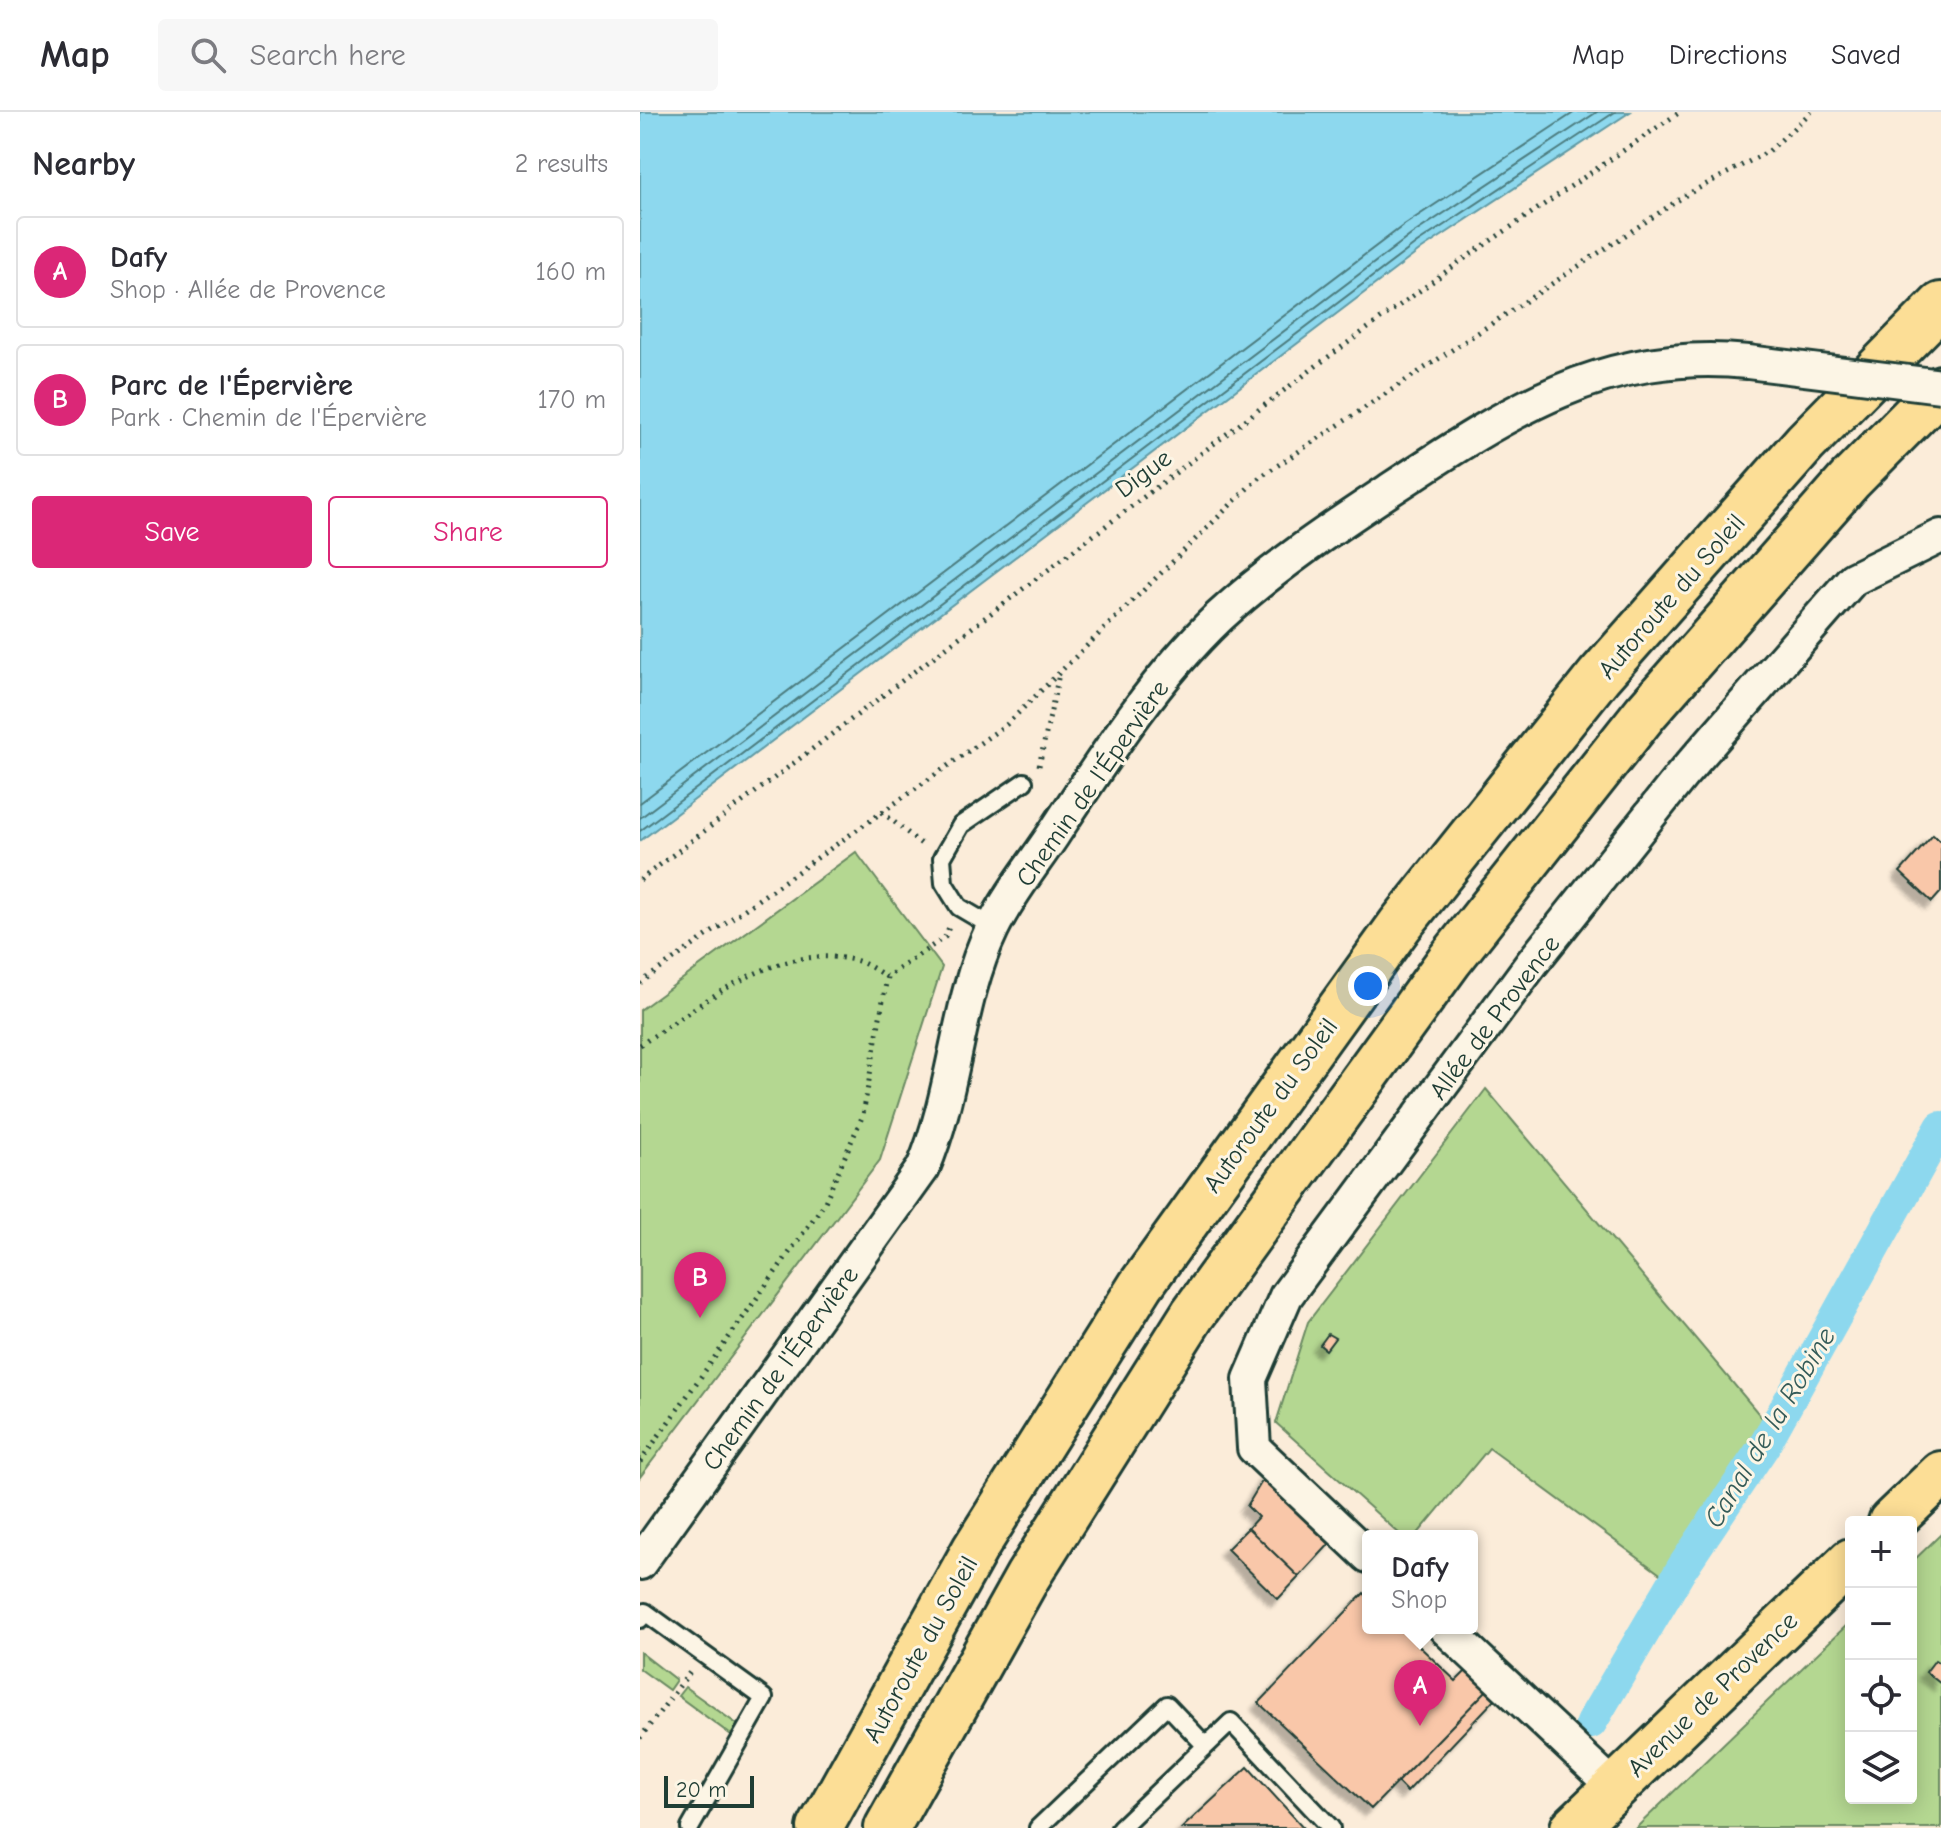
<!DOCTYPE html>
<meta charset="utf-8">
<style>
:root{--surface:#fff;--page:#f7f7f7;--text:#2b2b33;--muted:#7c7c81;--line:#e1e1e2;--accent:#db2777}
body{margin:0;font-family:"Comic Neue",sans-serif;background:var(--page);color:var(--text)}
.controls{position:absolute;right:24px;bottom:24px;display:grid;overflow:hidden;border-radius:8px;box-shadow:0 4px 20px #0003}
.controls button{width:72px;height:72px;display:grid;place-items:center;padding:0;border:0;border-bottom:2px solid var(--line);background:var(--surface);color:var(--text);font:40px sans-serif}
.scale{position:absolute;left:24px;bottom:20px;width:90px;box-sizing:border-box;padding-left:8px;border:4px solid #1f3d34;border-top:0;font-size:22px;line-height:28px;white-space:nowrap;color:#1f3d34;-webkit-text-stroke:6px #fcf5e5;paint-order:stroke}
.you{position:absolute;left:728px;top:874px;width:28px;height:28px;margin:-20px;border:6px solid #fff;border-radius:50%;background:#1a73e8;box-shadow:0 0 0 12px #1a73e833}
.badge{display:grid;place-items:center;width:52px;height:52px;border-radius:50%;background:var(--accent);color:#fff;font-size:26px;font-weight:700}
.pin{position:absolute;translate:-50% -66px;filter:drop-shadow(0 2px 4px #0008)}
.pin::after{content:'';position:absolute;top:42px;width:28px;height:24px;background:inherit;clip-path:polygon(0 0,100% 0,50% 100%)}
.popup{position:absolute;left:722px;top:1418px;width:116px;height:104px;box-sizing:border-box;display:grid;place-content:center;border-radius:8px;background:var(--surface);filter:drop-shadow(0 2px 6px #0005);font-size:26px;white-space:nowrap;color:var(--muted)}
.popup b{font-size:30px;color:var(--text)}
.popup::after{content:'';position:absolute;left:50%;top:100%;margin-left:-16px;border:16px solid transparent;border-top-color:var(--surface)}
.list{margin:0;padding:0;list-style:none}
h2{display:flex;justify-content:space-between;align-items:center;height:104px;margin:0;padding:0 32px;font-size:34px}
h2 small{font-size:26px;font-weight:400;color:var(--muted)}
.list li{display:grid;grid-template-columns:52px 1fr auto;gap:24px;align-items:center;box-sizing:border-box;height:112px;margin:0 16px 16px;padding:0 16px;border:2px solid var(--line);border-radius:8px}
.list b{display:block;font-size:30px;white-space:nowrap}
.list p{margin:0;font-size:26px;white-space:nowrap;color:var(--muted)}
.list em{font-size:26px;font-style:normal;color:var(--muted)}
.actions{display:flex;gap:16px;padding:24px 32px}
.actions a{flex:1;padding:18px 0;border:2px solid var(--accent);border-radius:8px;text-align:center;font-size:28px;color:var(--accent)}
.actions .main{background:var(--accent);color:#fff}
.icon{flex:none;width:44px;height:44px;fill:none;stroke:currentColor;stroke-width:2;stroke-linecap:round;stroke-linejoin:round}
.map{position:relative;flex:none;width:1301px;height:1716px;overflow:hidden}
header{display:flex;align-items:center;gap:48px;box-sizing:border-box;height:112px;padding:0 40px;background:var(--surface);border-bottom:2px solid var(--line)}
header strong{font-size:38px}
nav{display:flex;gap:44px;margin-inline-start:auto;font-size:28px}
.search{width:560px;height:72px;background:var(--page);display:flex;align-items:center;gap:20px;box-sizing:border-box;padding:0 28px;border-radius:8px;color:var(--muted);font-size:30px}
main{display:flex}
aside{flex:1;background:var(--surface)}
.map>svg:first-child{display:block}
.green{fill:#b4d791;stroke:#6a8a62;stroke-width:2}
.water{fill:#8dd8ee;stroke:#619aa4;stroke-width:2}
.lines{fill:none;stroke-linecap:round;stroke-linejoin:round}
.shore{stroke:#4b7b7e;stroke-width:2}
.canal{stroke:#8dd8ee;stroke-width:32}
.building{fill:#f9c7a9;stroke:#1f3d34;stroke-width:2;filter:url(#shadow)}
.service-casing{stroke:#1f3d34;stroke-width:22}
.minor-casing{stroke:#1f3d34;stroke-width:38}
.primary-casing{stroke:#1f3d34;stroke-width:50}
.motorway-casing{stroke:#1f3d34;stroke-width:50}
.path{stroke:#1f3d34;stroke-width:5;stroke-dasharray:2 6;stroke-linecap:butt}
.service{stroke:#fcf5e5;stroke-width:16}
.minor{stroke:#fcf5e5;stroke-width:32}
.primary{stroke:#fcde96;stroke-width:44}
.motorway{stroke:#fcde96;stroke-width:44}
.minor-bridge-casing{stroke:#1f3d34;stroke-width:38;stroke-linecap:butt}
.minor-bridge{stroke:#fcf5e5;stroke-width:32}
.labels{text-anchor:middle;stroke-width:6;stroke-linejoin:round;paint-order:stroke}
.street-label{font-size:26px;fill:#1f3d34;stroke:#fcf5e5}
.water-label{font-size:28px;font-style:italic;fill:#355c59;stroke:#fcf5e5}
</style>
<header>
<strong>Map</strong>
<div class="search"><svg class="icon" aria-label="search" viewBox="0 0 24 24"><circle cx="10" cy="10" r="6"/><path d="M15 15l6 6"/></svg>Search here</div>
<nav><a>Map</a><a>Directions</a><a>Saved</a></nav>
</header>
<main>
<aside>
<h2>Nearby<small>2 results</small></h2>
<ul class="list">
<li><span class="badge">A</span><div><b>Dafy</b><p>Shop · Allée de Provence</p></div><em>160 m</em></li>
<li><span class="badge">B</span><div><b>Parc de l'Épervière</b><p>Park · Chemin de l'Épervière</p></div><em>170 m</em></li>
</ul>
<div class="actions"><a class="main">Save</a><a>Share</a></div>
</aside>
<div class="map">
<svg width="1301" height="1716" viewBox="0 0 1301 1716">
<defs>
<filter id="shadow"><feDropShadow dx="-7" dy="7" stdDeviation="2" flood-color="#0004"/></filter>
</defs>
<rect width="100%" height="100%" fill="#fbecd9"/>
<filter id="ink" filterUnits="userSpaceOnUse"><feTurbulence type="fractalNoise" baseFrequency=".0125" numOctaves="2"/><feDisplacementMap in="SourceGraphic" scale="16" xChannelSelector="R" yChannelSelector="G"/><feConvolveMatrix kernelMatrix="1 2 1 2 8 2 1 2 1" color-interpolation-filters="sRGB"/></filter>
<g filter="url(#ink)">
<path class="green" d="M216 740 302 855 240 1048 0 1365V898Z
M846 977 1129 1314 1027 1467 849 1336 776 1424H762L636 1311 668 1210Z
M1301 1422V1716H996L1211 1509V1686H1271V1451Z
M0 1540 36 1568 29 1578 0 1557Z
M45 1575 101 1615 94 1625 38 1584Z"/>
<path class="water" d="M0 0H990L782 137 0 729Z"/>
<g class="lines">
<path class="shore" d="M0 691 764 113 935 0
M0 706 771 123 957 0
M0 719 777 131 975 0"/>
<path class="canal" d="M951 1611 1042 1456 1124 1334 1301 1015"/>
</g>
<path class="building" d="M1293 723 1301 730V780L1292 790 1260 760Z
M688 1222 695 1226 686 1238 680 1233Z
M627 1361 694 1427 659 1465 608 1416 618 1405 607 1394Z
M608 1416 659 1465 638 1487 587 1437Z
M724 1481 728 1485V1516H760L816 1569 829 1556 849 1576 731 1697 619 1591Z
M1295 1548 1301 1552V1572L1286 1560Z
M849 1576 858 1584 767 1680 757 1670Z
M608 1655 664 1716H542Z"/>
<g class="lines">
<defs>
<path id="service" d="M353 815 319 795 304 771 302 746 321 713 384 670
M0 1507 5 1500 124 1586 50 1716
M398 1716 527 1593 566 1634
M480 1716 591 1610 691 1716"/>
<path id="minor" d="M728 1444 614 1336 610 1267 646 1184 892 851 1042 663 1213 467 1301 424
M0 1451 283 1056C316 979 316 892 352 817 368 784 393 753 413 723 463 647 513 568 579 505 631 457 689 418 748 379 863 303 963 235 1108 250
M805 1516 975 1676"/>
<path id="primary" d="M1251 1410 1301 1362
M933 1716 1211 1449"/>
<path id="motorway" d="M180 1716 335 1437 501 1173 760 813 959 564 1165 331 1301 193
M247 1716 388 1464 553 1202 809 849 1006 600 1210 368 1301 276"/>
</defs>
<use href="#service" class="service-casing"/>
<use href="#minor" class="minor-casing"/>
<use href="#primary" class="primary-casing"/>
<use href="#motorway" class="motorway-casing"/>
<path class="path" d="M399 654 419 562
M242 700 285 735
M0 768 684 248 818 151 1040 0
M0 871 367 612 617 367 1046 83 1129 39 1171 0
M0 933C64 892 133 830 214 848 225 850 237 859 247 865
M0 1350 184 1092 223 1003 247 865 305 825 309 815
M0 1626 50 1560"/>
<use href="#service" class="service"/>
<use href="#minor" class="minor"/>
<use href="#primary" class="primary"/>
<use href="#motorway" class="motorway"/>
<defs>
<path id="minor-bridge" d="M1108 250 1301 274"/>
</defs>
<use href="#minor-bridge" class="minor-bridge-casing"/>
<use href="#minor-bridge" class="minor-bridge"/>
</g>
</g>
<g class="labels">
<g class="street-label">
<text transform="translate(503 361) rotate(-37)" y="9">Digue</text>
<text transform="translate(1031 484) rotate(-49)" y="9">Autoroute du Soleil</text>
<text transform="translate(452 671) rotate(-55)" y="9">Chemin de l'Épervière</text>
<text transform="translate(854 905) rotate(-53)" y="9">Allée de Provence</text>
<text transform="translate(630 993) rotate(-54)" y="9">Autoroute du Soleil</text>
<text transform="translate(140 1256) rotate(-54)" y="9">Chemin de l'Épervière</text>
<text transform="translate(280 1537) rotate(-61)" y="9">Autoroute du Soleil</text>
<text transform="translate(1072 1582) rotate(-44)" y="9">Avenue de Provence</text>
</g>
<g class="water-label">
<text transform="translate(1129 1315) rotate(-59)" y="10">Canal de la Robine</text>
</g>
</g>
</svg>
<div class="controls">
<button>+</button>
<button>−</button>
<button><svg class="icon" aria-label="locate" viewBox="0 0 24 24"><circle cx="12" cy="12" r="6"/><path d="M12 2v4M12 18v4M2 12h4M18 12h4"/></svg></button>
<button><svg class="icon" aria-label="layers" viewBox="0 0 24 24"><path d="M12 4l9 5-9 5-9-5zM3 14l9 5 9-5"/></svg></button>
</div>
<div class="scale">20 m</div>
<div class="you"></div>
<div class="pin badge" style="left:780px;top:1614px">A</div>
<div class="popup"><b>Dafy</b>Shop</div>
<div class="pin badge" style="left:60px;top:1206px">B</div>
</div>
</main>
